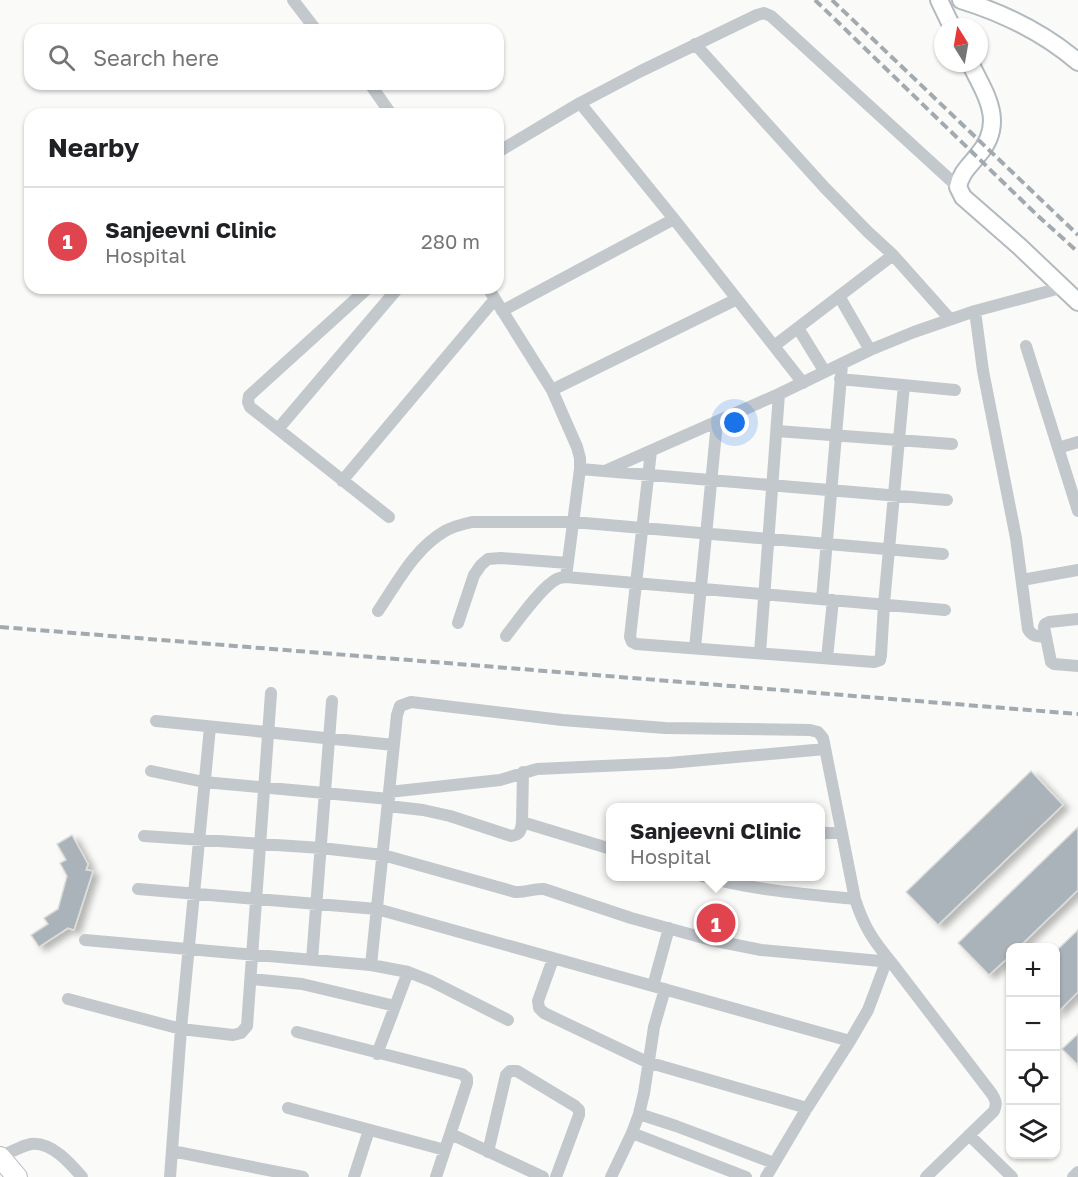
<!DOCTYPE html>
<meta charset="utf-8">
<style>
:root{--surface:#fff;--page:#f2f2f2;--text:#202124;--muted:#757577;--line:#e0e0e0;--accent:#e4572e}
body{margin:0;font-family:"Golos Text",sans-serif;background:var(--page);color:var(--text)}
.controls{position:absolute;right:18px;bottom:18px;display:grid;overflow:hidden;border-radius:12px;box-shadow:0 2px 4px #0004}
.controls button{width:54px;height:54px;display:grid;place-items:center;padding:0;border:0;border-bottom:2px solid var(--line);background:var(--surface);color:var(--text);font:30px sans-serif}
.compass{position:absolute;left:934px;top:18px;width:54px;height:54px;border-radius:50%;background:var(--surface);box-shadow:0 2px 4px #0004;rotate:349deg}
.you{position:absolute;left:735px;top:423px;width:21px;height:21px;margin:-15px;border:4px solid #fff;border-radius:50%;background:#1a73e8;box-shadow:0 0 0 9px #1a73e833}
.badge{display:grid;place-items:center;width:39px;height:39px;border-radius:50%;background:var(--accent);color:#fff;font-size:20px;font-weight:700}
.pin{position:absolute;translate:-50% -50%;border:3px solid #fff;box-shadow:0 2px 6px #0006}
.popup{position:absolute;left:606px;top:803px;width:219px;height:78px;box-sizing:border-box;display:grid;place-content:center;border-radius:12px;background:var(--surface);filter:drop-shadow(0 2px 4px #0005);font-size:20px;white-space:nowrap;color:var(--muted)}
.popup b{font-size:22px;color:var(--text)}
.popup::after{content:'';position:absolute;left:50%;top:100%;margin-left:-12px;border:12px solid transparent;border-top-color:var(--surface)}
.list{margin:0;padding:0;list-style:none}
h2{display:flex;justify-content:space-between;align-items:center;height:78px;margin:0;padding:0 24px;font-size:26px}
h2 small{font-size:20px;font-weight:400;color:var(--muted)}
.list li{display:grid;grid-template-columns:39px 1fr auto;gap:18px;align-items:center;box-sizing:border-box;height:108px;padding:0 24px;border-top:2px solid var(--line)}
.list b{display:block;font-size:22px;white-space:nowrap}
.list p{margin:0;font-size:20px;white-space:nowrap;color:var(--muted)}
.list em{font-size:20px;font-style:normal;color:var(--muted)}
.icon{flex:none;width:33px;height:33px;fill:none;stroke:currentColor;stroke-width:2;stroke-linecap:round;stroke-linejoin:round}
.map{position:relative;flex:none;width:1078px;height:1177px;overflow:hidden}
.search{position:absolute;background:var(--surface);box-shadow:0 2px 4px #0004;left:24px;top:24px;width:480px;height:66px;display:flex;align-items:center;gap:15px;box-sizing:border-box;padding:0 21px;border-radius:18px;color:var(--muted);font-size:22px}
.panel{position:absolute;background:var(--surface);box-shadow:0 2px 4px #0004;left:24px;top:108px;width:480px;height:186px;border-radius:18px}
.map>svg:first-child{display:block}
.building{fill:#aab3b9;stroke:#dcdcda;stroke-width:1.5;filter:url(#shadow)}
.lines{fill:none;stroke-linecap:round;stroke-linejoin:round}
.secondary-casing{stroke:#b3babf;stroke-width:20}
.primary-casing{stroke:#b5babe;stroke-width:22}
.street{stroke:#c3c8cc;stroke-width:12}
.secondary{stroke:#fff;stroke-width:16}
.primary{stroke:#fff;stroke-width:20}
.rail{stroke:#a2aab0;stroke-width:4;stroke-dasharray:9 4.5;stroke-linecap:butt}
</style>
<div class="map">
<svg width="1078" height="1177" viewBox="0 0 1078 1177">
<defs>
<filter id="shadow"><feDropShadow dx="6" dy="4" stdDeviation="3" flood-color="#0004"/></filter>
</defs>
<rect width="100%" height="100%" fill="#fafaf8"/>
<path class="building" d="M1031 771 1063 805 938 925 906 892Z
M1078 827V890L1018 948H1011V955L989 975 958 943Z
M72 835 88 864 86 870 93 871 74 930 68 928 39 947 31 935 48 924 44 918 58 909 67 876 60 863 66 860 57 844Z
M1078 930V992L1056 1014V951Z
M1078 1034V1065L1062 1049Z"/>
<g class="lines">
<defs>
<path id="secondary" d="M939 0 952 27
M961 0C1003 13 1044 33 1078 62
M970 63C986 95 1006 123 978 155 969 167 961 172 958 187L963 197 1019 246 1078 302"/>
<path id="primary" d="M0 1157 17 1177"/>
</defs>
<use href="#secondary" class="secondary-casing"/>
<use href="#primary" class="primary-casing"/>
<path class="street" d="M293 0 316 30
M695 44 825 188 868 232 893 255 950 319
M370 84 391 114
M580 103 674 219 803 383
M498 152 580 103 641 71 757 15 764 13 771 16 958 187
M368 288 249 396 248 402 250 407 389 517
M488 288 552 390 577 447 580 458V469L566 577 945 610
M839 296 870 350
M502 311 674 219
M975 311 983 371 1016 538 1028 629C1032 637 1038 636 1046 637
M798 328 825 372
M774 346 893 255
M1026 346 1078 511
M840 379 955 390
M552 390 737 299
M278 429 398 288
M777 431 952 444
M1058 448 1078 442
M651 451 630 637 632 642 636 644 874 662 880 660 881 655 884 604 904 385
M580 469 947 500
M605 471 779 394 870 350 914 332 975 311 1064 287
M342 481 495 299
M1022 580 1078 570
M822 599 842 365
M378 611C397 583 415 548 445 531 454 526 463 524 472 522H573L943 554
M1078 619 1049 622 1045 624 1044 627 1051 662 1054 664 1078 666
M458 623 474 575 481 565 488 559 501 558 568 563
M506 636C517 622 542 586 557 579 558 578 564 577 566 577
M695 648 717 422
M760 653 779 394
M827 658 833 600
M156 721 394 745
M151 771 204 782 389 799
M389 792 500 780 537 769 669 763 825 749
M388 806 423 810 450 816 511 836C520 835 521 831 522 822L611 849
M522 822 523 772
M821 833H842
M144 836 321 848 383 855 515 892C525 893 534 888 544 889L631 918 711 940 761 950 891 962
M702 876C752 890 804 894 855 899
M138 889 377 909 850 1041
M85 940 371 965 408 972 431 981 508 1020
M553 959 538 1001 539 1008 544 1013 647 1062 807 1108
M312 960 332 701
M371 965 397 715 400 706 411 702 562 720 665 728 810 730 818 732 823 738 855 899C864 927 873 940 891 962L992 1094C996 1100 997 1104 994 1111L926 1177
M251 979 302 984 395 1006
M653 986 669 928
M68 999 181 1029 233 1035 241 1033 247 1026 271 693
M297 1032 462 1074 467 1078V1083L436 1177
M377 1054 408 972
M288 1108 445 1150
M639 1114 644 1093 654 1027 665 989
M632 1133 746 1177
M451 1134 543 1177
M969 1135 1012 1177
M172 1151 303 1177
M488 1152 506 1075 510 1071H517L575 1106 579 1110V1115L556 1177
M0 1156C10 1153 21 1146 31 1144 52 1142 70 1163 82 1177
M170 1177 181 1029 210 727
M354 1177 369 1130
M611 1177 632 1133 639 1114 676 1126 774 1163
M766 1177 807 1108 850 1041 868 1010 886 962
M1073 1177 1078 1172"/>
<use href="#secondary" class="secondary"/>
<use href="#primary" class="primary"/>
<path class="rail" d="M815 0 1038 216 1078 252
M832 0 1078 235
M0 627 1078 714"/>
</g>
</svg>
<div class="controls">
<button>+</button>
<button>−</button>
<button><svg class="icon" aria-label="locate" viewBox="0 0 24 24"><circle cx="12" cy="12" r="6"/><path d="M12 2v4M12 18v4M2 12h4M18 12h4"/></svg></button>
<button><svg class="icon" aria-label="layers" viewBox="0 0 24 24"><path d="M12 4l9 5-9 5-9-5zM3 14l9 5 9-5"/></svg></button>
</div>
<svg class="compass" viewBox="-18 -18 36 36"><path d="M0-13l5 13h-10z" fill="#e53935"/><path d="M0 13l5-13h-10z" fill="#757577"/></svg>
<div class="you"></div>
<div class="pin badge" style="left:716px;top:923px;background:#e0444e">1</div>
<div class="popup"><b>Sanjeevni Clinic</b>Hospital</div>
<div class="search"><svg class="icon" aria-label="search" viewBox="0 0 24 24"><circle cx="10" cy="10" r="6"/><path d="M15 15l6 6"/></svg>Search here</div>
<section class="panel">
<h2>Nearby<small></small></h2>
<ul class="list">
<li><span class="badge" style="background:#e0444e">1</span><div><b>Sanjeevni Clinic</b><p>Hospital</p></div><em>280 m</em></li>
</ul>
</section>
</div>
